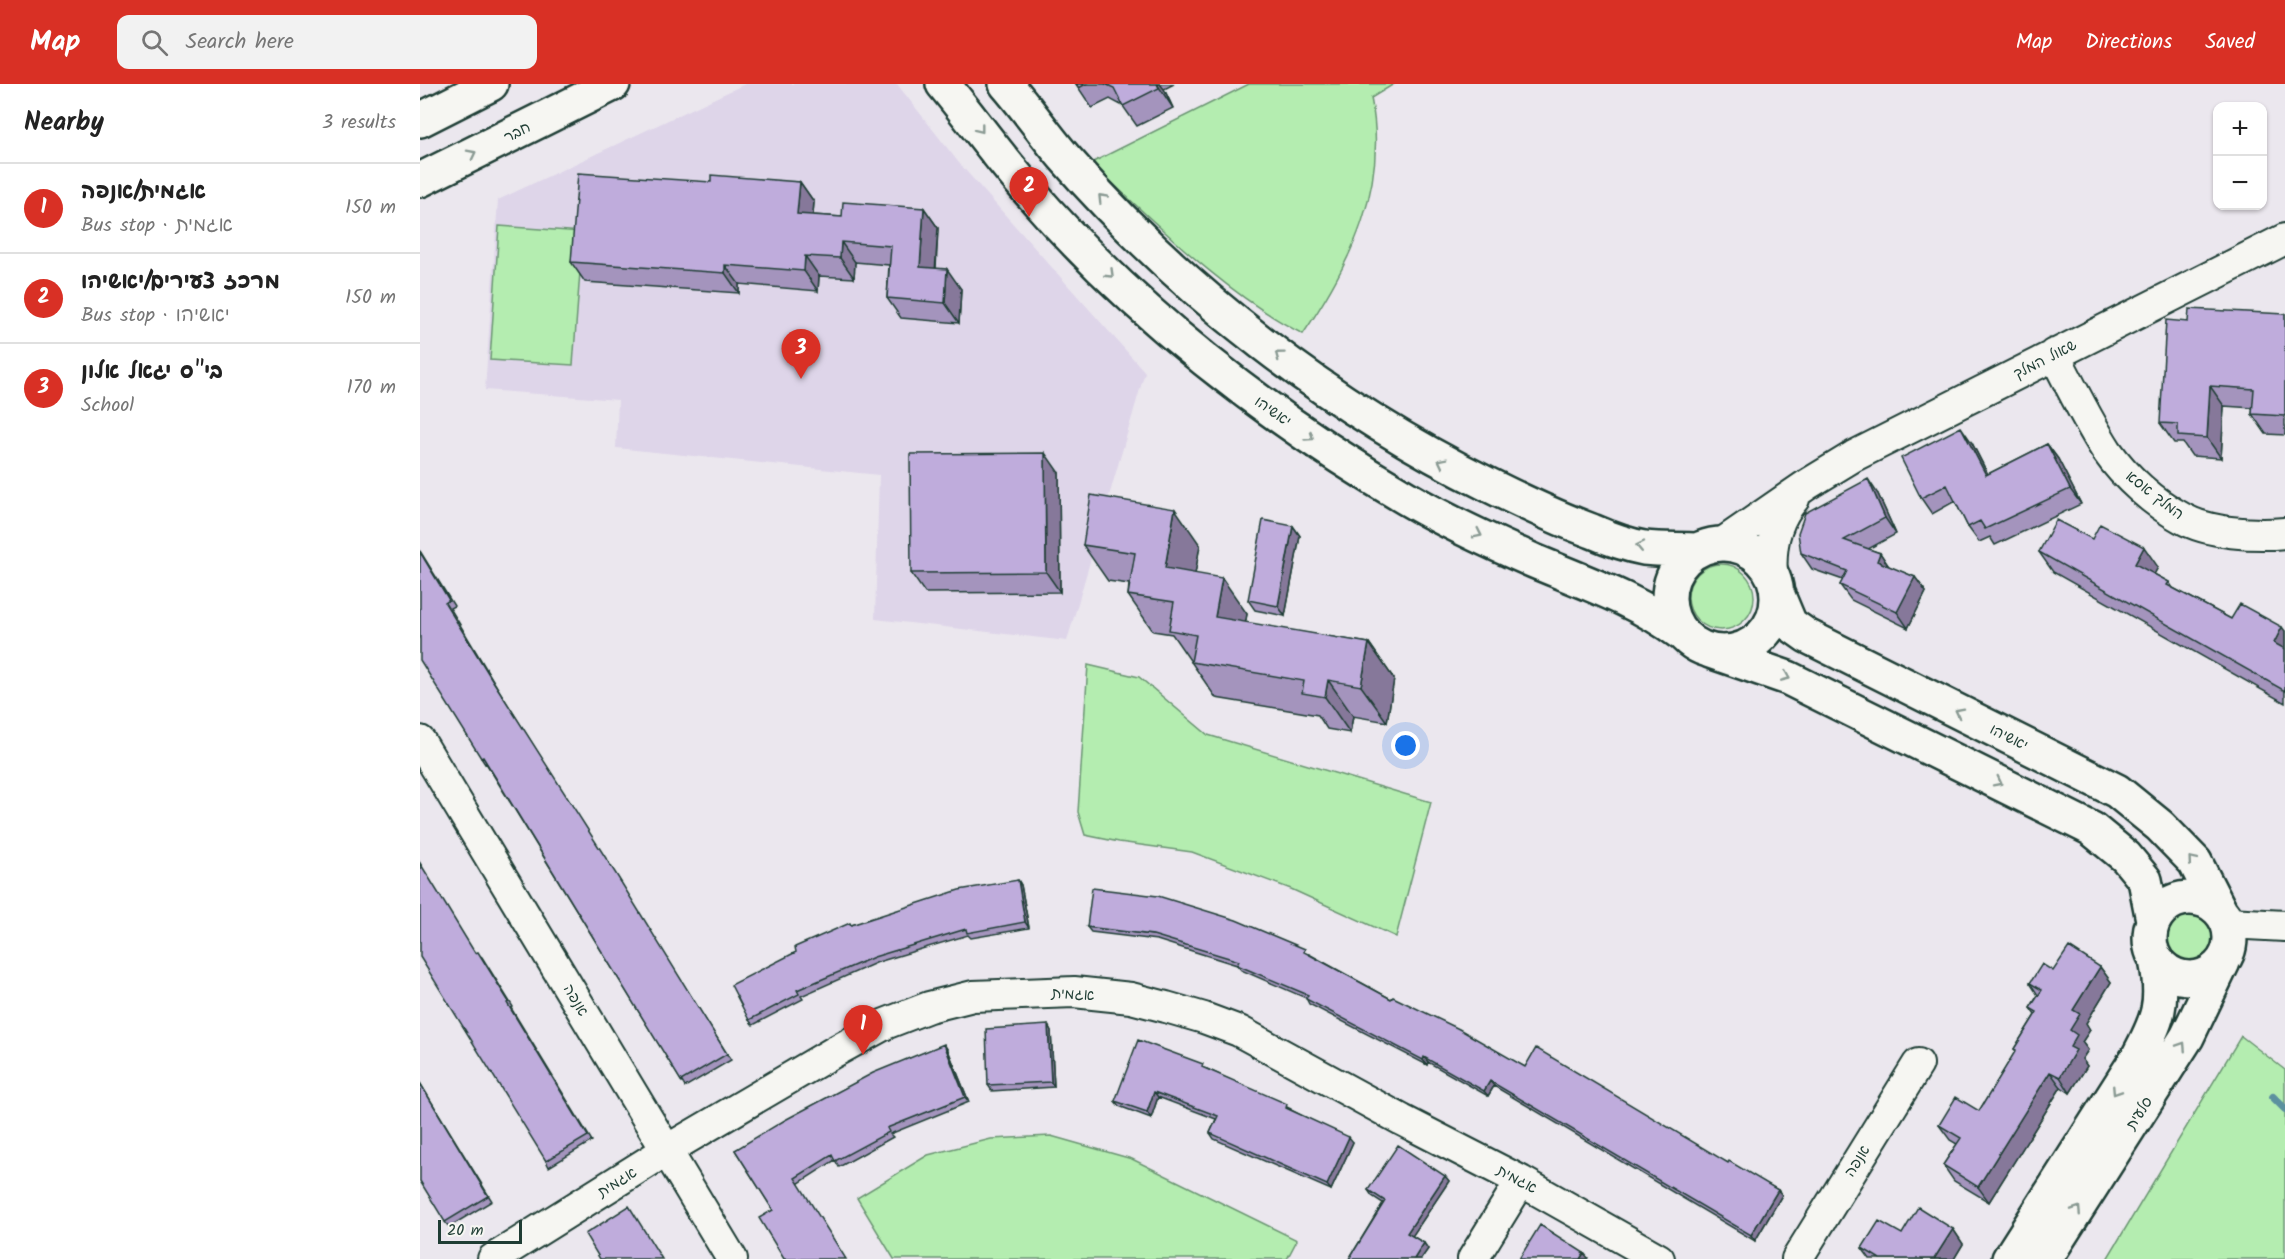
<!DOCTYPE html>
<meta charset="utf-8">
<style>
:root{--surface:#fff;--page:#f2f2f2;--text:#222;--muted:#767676;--line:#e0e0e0;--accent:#d93025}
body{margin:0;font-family:Kalam,"Playpen Sans Hebrew",sans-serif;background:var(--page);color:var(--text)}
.controls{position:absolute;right:18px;top:18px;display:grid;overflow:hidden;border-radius:12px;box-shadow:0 2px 4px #0004}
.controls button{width:54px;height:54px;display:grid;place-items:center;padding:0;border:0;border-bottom:2px solid var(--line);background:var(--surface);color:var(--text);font:30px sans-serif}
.scale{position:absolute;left:18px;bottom:15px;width:84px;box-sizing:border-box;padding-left:6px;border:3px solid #1f3d34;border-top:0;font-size:16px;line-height:21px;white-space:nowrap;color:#1f3d34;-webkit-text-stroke:4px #f6f6f2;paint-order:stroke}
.you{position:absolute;left:986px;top:662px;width:21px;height:21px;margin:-15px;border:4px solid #fff;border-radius:50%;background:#1a73e8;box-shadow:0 0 0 9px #1a73e833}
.badge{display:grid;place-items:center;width:39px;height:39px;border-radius:50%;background:var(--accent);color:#fff;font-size:20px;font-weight:700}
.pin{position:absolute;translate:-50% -50px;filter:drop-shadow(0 2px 3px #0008)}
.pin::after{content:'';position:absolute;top:32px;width:21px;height:18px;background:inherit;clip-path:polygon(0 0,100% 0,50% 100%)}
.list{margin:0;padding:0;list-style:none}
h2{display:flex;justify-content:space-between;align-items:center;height:78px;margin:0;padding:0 24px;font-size:26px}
h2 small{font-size:20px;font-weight:400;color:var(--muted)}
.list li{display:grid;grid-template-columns:39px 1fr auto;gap:18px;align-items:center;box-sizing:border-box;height:90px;padding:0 24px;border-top:2px solid var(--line)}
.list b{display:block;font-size:22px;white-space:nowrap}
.list p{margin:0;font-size:20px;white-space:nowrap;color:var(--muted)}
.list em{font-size:20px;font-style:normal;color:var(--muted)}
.icon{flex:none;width:33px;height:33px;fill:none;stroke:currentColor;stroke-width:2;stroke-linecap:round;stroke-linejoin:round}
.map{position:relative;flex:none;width:1865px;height:1175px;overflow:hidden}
header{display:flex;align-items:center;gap:36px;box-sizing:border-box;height:84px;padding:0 30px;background:var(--accent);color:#fff}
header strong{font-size:28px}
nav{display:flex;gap:33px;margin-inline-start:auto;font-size:21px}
.search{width:420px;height:54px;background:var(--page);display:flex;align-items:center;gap:15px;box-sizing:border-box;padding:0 21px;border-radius:12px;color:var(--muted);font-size:22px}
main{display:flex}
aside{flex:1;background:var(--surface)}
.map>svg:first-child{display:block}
.built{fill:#ded5e9}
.green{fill:#b4edb0;stroke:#6a9572;stroke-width:1.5}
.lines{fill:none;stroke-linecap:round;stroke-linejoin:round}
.stream{stroke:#5c919f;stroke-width:8}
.minor-casing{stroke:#1f3d34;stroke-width:34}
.tertiary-casing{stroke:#1f3d34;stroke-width:38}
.minor{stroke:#f6f6f2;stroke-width:30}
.tertiary{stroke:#f6f6f2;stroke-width:33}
.wall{fill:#a494bd;stroke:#1f3d34;stroke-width:1.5}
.shaded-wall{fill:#86789a;stroke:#1f3d34;stroke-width:1.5}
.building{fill:#bfacdc;stroke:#1f3d34;stroke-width:1.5}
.oneway{stroke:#8a9a93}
.labels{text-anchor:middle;stroke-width:4.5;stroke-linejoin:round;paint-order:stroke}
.street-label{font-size:15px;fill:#1f3d34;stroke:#f6f6f2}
</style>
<header>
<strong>Map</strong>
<div class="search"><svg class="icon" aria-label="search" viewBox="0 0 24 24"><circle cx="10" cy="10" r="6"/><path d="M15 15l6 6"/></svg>Search here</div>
<nav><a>Map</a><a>Directions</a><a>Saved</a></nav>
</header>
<main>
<aside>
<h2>Nearby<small>3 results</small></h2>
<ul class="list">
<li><span class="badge">1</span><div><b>אגמית/אנפה</b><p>Bus stop · אגמית</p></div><em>150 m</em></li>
<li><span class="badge">2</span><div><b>מרכז צעירים/יאשיהו</b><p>Bus stop · יאשיהו</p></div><em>150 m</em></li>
<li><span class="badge">3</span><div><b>בי&quot;ס יגאל אלון</b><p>School</p></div><em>170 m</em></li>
</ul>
</aside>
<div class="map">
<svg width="1865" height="1175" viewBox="0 0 1865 1175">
<rect width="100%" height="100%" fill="#ebe7ee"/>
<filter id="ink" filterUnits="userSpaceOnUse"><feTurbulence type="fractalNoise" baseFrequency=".0167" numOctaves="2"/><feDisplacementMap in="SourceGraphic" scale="12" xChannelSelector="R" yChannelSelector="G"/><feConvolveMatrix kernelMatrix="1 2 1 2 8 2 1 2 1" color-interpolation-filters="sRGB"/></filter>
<g filter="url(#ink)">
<path class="built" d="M325 0H477L539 79 725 288 647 557 455 535 459 391 196 364 198 316 65 306 78 116Z"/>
<path class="green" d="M829 0H974L951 14C969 102 931 179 883 250 803 209 737 140 671 79Z
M79 142 163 148 153 281 70 276Z
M1268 513a33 33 0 1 1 66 0a33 33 0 1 1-66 0Z
M668 581 719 593 788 651 1011 718 976 853 871 805 772 768 699 758 665 751 658 728Z
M1741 854a29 29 0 1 1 58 0a29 29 0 1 1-58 0Z
M1821 952 1865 986V1175H1687Z
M631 1052 712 1075 877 1156 867 1175H474L437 1114 508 1071 571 1055Z"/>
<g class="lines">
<path class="stream" d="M1853 1013 1865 1025"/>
<defs>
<path id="minor" d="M1634 270C1651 303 1667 336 1687 367 1705 393 1734 419 1762 434 1788 449 1835 452 1865 449
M1301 460 1388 400 1434 372 1865 155
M1352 491C1350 464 1355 436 1374 415
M0 657 312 1175
M1808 839 1865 842
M73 1175 247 1066 414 968 465 940 509 923 553 912 654 908 711 914 746 923 784 934 819 947 982 1036 1101 1097 1239 1175
M1053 1175 1101 1097
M1377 1175 1498 980"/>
<path id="tertiary" d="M523 0C552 35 578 72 608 106 713 228 849 334 988 415 1027 438 1073 459 1114 477 1164 498 1217 516 1261 549
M586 0C607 24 625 51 645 74 763 209 909 322 1069 401 1103 418 1137 434 1172 447 1188 454 1207 461 1224 464 1242 466 1260 465 1278 466
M0 36 71 0
M0 96 193 0
M1249 514a54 54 0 1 1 108 0a54 54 0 1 1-108 0Z
M1357 509 1370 540 1387 552 1697 707 1740 742 1775 778 1800 827
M1290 567 1368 594 1672 745 1706 773 1725 796 1733 836
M1730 854a40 40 0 1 1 80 0a40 40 0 1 1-80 0Z
M1589 1175 1718 973C1738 936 1745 919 1736 876
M1625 1175 1767 953 1803 878"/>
</defs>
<use href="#minor" class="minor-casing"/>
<use href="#tertiary" class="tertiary-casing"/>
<use href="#minor" class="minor"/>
<use href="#tertiary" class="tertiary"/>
</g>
<path class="wall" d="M656 0H754L744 5 753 24 717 42 703 22 690 15 672 24Z
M291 98H380L394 118 393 131 422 133 504 124 518 144 516 185 541 205 539 239 481 234 467 214 469 181 435 178 434 194 399 192 398 207 319 200V209L165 198 151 178Z
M1865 230V351L1846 350 1832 330 1833 324 1804 322 1801 374 1772 372 1763 359H1754L1740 339Z
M1552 359 1568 390 1627 360 1638 375 1661 420 1575 461 1570 453 1559 458 1548 443 1535 417 1512 430 1501 414Z
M639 389 640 508 505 509 491 489Z
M1458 410 1476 450 1448 465 1460 469 1469 483 1495 493 1506 508 1488 544 1431 516 1420 501 1423 496 1392 485 1381 469Z
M873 442 880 452 865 532 835 526 828 516Z
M1672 455 1738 483 1734 490 1749 498 1753 504 1811 535 1865 547V619L1633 488 1619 468Z
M663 461H780L775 489 827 530 825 539 949 559 974 595 967 638 933 632 930 649 907 645 898 631 796 614 752 550 733 547 708 511 709 500 688 497Z
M0 467 34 522 30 524 77 603 311 976 265 1003 66 679 65 680 61 674Z
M598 796 601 801 609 844 551 854 548 851 458 878 381 912 383 915 333 941 329 936 432 841Z
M667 843 889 870 971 915 1105 983 1308 1079 1358 1106 1362 1111 1335 1157 1074 1002 1068 1012 1008 978 1007 981 889 920 886 914 821 886 817 881 737 856 671 848Z
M56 869 62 873 93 923 91 924 172 1057 129 1083 126 1077Z
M1680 883 1691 898 1666 939 1670 946 1662 958 1668 966 1662 975 1667 982 1650 1009 1641 1003 1569 1118 1534 1097 1523 1081 1537 1060 1530 1056 1519 1041 1559 1027 1596 967 1594 965 1615 931 1610 924 1618 911 1610 899 1633 887Z
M628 941 631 947 634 1003 572 1007 568 1001Z
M528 966 549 1018 470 1050 473 1053 419 1083 415 1076 379 1099 353 1126 315 1066Z
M787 985 871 1025V1026L933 1058 911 1106 794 1055 790 1049 796 1035 738 1013 731 1034 699 1022 695 1017Z
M0 999 72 1117 29 1143 25 1138Z
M1025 1092 1029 1097 992 1152 1004 1159 1008 1165 1001 1175H929L963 1119 952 1112 948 1106Z
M1533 1145 1543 1160 1534 1175H1450L1442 1164 1482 1150Z"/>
<path class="shaded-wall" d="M737 0H740L744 5 753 24Z
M380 98 394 118 391 150 377 130Z
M504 124 518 144 514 203 500 183Z
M421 158 435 178 434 194 420 174Z
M385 172 399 192 398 207 384 187Z
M305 181 319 200V209L305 189Z
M527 185 541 205 539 239 525 219Z
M1790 302 1804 322 1801 374 1787 354Z
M1541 343 1552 359 1576 407 1566 391Z
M1627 360 1638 375 1661 420 1650 405Z
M625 369 639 389 640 508 626 488Z
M1448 395 1458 410 1476 450 1465 434Z
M755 425 780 461 770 520 745 484Z
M873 442 880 452 865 532 858 522Z
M1724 463 1738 483 1729 500 1715 480Z
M1460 469 1470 484 1457 477Z
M1495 493 1506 508 1488 544 1477 528Z
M802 494 827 530 820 570 795 533Z
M1862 543 1865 547V575L1854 559Z
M949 559 974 595 967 638 941 602Z
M908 596 933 632 930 649 905 613Z
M598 796 601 801 609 844 605 838Z
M1680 883 1691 898 1666 939 1670 946 1662 958 1668 966 1662 975 1667 982 1650 1009 1640 993 1650 963V946L1653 926Z
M628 941 631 947 634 1003 631 998Z
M524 960 528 966 549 1018 545 1013Z
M1004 973 1008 978 1007 981 1003 976Z
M1630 988 1641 1003 1569 1118 1558 1103Z
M1070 997 1074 1002 1068 1012 1064 1007Z
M734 1008 738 1013 731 1034 727 1028Z
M929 1053 933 1058 911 1106 907 1101Z
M1025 1092 1029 1097 991 1154 987 1149Z
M1358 1106 1362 1111 1335 1157 1331 1151Z
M1533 1145 1543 1160 1534 1175H1514Z
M1004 1159 1008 1165 1001 1175H994Z
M1164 1169 1168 1174 1167 1175H1160Z"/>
<path class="building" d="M656 0H666L659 4Z
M685 0H737L739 4 703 22 694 4Z
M158 89 291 98V91L380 98 377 130 422 133 423 118 504 124 500 183 527 185 525 219 467 214 471 162 421 158 420 174 385 172 384 187 305 181V189L151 178Z
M1769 225 1865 230V332L1832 330 1834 305 1790 302 1787 354 1758 352V340L1740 339 1746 236 1768 238Z
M1541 343 1566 391 1627 360 1650 405 1565 445 1560 437 1548 443 1527 401 1501 414 1481 374Z
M625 369 626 488 491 489 490 370Z
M1448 395 1465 434 1424 456 1460 469 1457 477 1495 493 1477 528 1420 501 1427 487 1381 469 1378 449 1385 429Z
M671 411 755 425 745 484 802 494 795 533 949 559 941 602 908 596 905 613 882 609 884 597 771 578 776 551 749 546 754 518 708 511 715 469 663 461Z
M843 436 873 442 858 522 828 516Z
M1636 436 1672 455 1680 440 1724 463 1715 480 1749 498 1747 501 1811 535 1820 520 1862 543 1854 559 1865 565V607L1619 468Z
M0 468 29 516 25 519 73 597 196 790 307 970 261 997 63 673 61 674 0 576Z
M0 779 55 869 58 868 89 918 87 919 168 1052 126 1077 0 873Z
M598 796 605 838 547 849 546 845 454 873 377 906 379 910 329 936 311 901 376 868 375 863 430 839 431 841 539 806Z
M672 804 738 812 816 836 885 865 884 868 971 915 973 913 1039 945 1105 983 1116 964 1308 1079 1309 1077 1358 1106 1331 1151 1070 997 1064 1007 1004 973 1003 976 886 915 888 911 817 881 819 877 733 851 667 843Z
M1649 863 1680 883 1653 926 1660 930 1650 946 1657 951 1650 963 1656 966 1640 993 1630 988 1558 1103 1523 1081 1541 1054 1519 1041 1536 1013 1559 1027 1596 966 1594 965 1617 928 1610 924 1622 906 1610 899 1622 880 1633 887Z
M628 941 631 998 568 1001 566 945Z
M718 956 783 980 782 983 867 1020 866 1024 929 1053 907 1101 790 1049 798 1032 734 1008 727 1028 695 1017Z
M524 960 545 1013 467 1044 469 1048 415 1077 412 1071 375 1094 426 1175H364L339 1134 353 1126 315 1066 365 1036 453 989Z
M0 999 68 1112 25 1138 0 1097Z
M978 1061 1025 1092 987 1149 1004 1159 994 1175H929L965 1117 948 1106Z
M209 1122 242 1175H180L165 1150Z
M1498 1123 1533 1145 1514 1175H1460L1442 1164 1459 1137 1482 1150Z
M1120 1141 1164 1169 1160 1175H1099Z"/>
<defs><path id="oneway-chevron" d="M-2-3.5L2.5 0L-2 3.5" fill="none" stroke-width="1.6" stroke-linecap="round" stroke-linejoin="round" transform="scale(1.5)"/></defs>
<g class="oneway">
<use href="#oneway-chevron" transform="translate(560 45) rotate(52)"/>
<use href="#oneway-chevron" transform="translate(52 70) rotate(-27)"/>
<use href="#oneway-chevron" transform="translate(682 114) rotate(-134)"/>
<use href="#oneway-chevron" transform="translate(690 190) rotate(44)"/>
<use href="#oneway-chevron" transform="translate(859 271) rotate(-143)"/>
<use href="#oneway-chevron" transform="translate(890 353) rotate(35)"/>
<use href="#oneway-chevron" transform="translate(1022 378) rotate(-153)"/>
<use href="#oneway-chevron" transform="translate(1058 450) rotate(26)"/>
<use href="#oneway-chevron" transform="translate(1220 462) rotate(-168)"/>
<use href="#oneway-chevron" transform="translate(1366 593) rotate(23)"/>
<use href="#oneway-chevron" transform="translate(1539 628) rotate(-153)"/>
<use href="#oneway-chevron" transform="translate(1578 698) rotate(27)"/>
<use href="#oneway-chevron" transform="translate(1772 776) rotate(-130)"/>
<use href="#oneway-chevron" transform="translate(1762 962) rotate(-57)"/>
<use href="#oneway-chevron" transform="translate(1696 1007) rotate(123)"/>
<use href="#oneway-chevron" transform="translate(1657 1126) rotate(-57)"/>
</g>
</g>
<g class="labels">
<g class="street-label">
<text transform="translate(97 48) rotate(-27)" y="5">חבר</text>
<text transform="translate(1625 275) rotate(-27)" y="5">שאול המלך</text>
<text transform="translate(853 327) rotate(35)" y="5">יאשיהו</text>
<text transform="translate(1735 411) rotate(38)" y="5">המלך אסא</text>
<text transform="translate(1589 653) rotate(27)" y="5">יאשיהו</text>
<text transform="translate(653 910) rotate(3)" y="5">אגמית</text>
<text transform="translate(156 916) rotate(59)" y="5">אנפה</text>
<text transform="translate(1719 1029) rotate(-57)" y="5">סלעית</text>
<text transform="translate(1437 1077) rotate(-58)" y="5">אנפה</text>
<text transform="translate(1097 1095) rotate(28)" y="5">אגמית</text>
<text transform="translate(197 1098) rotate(-32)" y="5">אגמית</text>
</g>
</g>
</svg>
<div class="controls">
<button>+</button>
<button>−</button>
</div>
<div class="scale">20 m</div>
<div class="you"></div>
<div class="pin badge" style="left:443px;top:971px">1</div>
<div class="pin badge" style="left:609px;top:133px">2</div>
<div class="pin badge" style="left:381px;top:295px">3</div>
</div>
</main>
